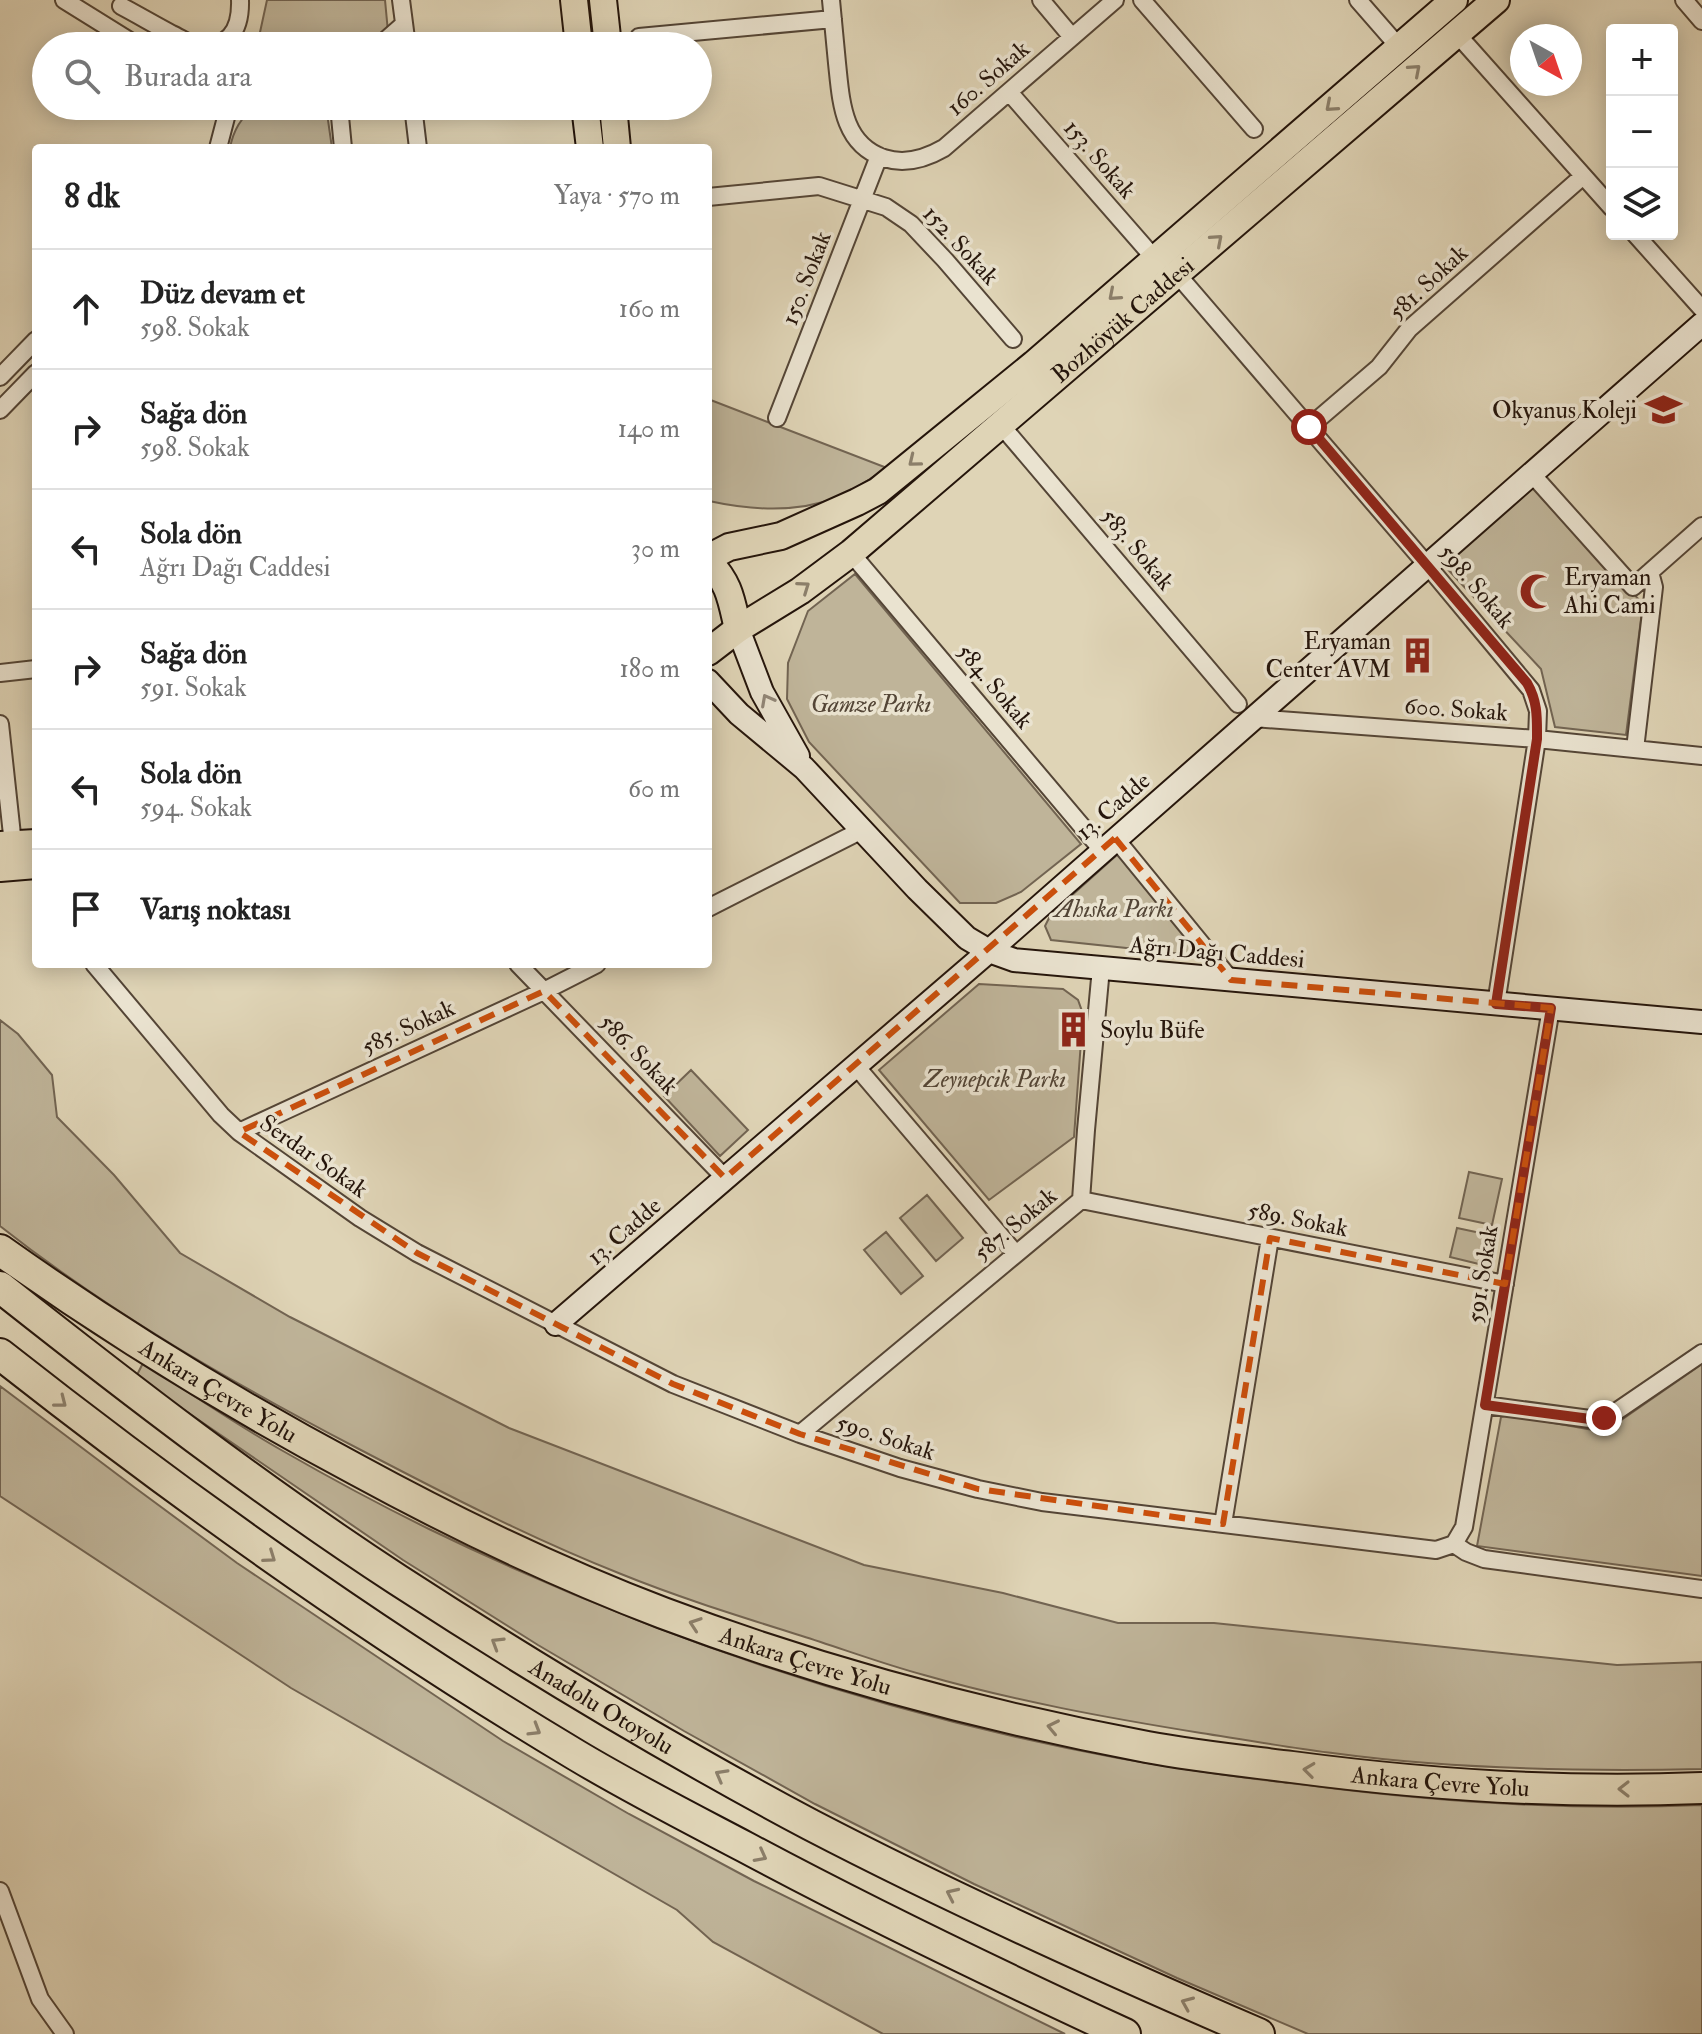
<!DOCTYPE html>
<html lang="tr">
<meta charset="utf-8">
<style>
:root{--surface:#fff;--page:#f6f6f6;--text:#222;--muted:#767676;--line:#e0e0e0}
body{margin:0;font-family:"IM FELL Double Pica",serif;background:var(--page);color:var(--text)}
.controls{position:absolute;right:24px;top:24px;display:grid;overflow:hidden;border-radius:8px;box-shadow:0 4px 20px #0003}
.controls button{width:72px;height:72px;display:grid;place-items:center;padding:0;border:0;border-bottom:2px solid var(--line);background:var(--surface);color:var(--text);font:40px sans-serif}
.compass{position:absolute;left:1510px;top:24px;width:72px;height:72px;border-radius:50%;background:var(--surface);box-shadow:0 4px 20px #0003;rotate:140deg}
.stop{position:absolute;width:24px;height:24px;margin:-18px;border:6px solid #8f2418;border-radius:50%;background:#fff}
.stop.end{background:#8f2418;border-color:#fff;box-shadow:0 2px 8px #0008}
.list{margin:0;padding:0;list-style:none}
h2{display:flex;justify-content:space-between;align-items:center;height:104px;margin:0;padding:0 32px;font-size:34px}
h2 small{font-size:26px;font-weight:400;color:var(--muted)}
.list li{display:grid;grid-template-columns:52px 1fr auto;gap:24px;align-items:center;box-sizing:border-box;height:120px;padding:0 32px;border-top:2px solid var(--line)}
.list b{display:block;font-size:30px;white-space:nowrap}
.list p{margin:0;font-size:26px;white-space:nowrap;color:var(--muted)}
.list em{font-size:26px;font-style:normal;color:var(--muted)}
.icon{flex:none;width:44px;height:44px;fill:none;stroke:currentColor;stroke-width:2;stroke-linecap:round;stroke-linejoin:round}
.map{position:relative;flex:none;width:1702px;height:2034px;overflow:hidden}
.search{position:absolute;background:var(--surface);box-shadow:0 4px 20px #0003;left:32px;top:32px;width:680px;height:88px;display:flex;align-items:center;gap:20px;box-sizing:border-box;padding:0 28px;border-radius:44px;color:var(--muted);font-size:30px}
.panel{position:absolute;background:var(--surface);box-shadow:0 4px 20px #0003;left:32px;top:144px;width:680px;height:824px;border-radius:8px}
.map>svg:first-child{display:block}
.green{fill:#bfb499;stroke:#726452;stroke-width:2}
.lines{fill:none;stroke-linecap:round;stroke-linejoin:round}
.street-casing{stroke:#544536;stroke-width:20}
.secondary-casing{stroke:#25150b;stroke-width:26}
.primary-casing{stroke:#25150b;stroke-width:30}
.highway-casing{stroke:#25150b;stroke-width:34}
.street{stroke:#eae3d0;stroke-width:16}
.secondary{stroke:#eae3d0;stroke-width:22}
.primary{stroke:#dfd4b6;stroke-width:26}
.highway{stroke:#dfd4b6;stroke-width:30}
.oneway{stroke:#8b7e69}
.oneway2{stroke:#918677}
.route{stroke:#8f2418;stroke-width:10}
.marked{fill:none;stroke:#cb4f0c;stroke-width:6;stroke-dasharray:16 10;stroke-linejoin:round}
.labels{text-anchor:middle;stroke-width:7;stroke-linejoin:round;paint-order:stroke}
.street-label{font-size:24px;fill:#25150b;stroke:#eae3d0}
.poi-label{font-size:24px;fill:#25150b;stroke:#eae3d0;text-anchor:end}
.park-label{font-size:24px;font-style:italic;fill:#534536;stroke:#eae3d0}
</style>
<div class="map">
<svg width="1702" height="2034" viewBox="0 0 1702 2034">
<rect width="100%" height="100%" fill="#dfd4b6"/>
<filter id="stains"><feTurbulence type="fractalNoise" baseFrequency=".0025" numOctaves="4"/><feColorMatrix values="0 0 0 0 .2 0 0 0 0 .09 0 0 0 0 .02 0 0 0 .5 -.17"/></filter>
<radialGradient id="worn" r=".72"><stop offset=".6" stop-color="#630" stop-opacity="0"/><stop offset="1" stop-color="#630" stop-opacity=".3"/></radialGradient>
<path class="green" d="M267 0H385L388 32 367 46H257Z
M256 106H326L332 148H230C233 131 242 116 256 106Z
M708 399 887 468C871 478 855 490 838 497 798 513 750 510 709 501Z
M1533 484 1643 604 1626 735 1555 727 1541 669 1441 562Z
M855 574 1081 844 1021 892 996 903H960L809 742 787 699 788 663 808 611Z
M1118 854 1202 956 1051 940 1045 926 1051 914Z
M979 984 1063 989 1078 1000 1083 1014 1074 1137 989 1200 879 1070Z
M0 1020 18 1034 52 1075 57 1117 114 1175 180 1253 290 1317 509 1428 864 1565 1003 1593 1118 1623H1214L1617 1665 1702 1662V1769C1611 1771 1519 1770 1428 1763 1352 1758 1277 1745 1201 1733 1108 1718 1015 1701 924 1675 883 1664 843 1649 802 1636 742 1617 680 1598 621 1574 530 1538 443 1493 357 1448 233 1383 110 1313 0 1226Z
M691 1070 748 1130 720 1156 664 1096Z
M1469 1172 1502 1179 1492 1225 1459 1218Z
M927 1195 963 1238 936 1261 900 1218Z
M1457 1228 1490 1235 1483 1265 1450 1257Z
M886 1232 923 1276 901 1294 864 1250Z
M143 1363C189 1392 235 1424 283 1451 330 1478 380 1505 429 1529 646 1634 880 1714 1118 1758 1180 1769 1243 1778 1306 1785 1437 1802 1570 1811 1702 1805V2034H1308L1177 1978 974 1884 815 1804 684 1731 538 1645 403 1560 136 1377Z
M1702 1364V1576L1477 1546 1501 1417 1508 1415 1604 1432Z
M0 1386 134 1487 237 1563 503 1741 629 1814 754 1881 1065 2034H883L713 1942 677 1910 291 1688 0 1496Z"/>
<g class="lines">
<defs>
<path id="street" d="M64 0 138 46
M401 0 407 46
M831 0C833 21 835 42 837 63 841 100 842 144 884 158 905 165 925 159 944 148L1115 0
M1041 0 1072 37
M1142 0 1254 129
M1358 0 1399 47
M1684 0 1702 21
M121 6C138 15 155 25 172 34 179 37 187 43 195 45 228 50 241 31 240 0
M1457 34 1612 208
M639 37 833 19
M379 46 404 24
M1009 92 1155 259
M339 106 343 148
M413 106 418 148
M218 148 229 106
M708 197 819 186 886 207 911 224 945 260 1013 339
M1635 234 1702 309
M1177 274 1427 565 1531 690 1538 711 1537 739 1496 1004
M0 377 36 340
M0 410 36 373
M777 418 879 156
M1001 425 1238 704
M1309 427 1379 367 1409 329 1583 176
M1531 473 1633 587 1702 526
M851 553 1102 850
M0 673 36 669
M1253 718 1537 739 1702 756
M0 724 13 844
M1635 749 1654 587 1650 572
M1115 838 1231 980
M708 908 862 830
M94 964 221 1115 239 1132 360 1218 417 1253 673 1384 800 1434 900 1468 978 1489 1042 1502 1436 1550 1454 1544
M518 964 725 1178
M855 1065 1016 1254
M239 1132 544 991 597 964
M1081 1200 1505 1284
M1485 1405 1590 1419 1604 1418 1617 1411 1702 1353
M800 1434 1081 1200 1086 1130 1101 968
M1223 1524 1270 1238
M1454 1544 1464 1527 1551 1008
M1454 1544 1466 1552 1484 1559 1702 1589
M0 1891 40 1999 65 2034"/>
<path id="secondary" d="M738 629 762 692 798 756
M708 681 739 714 804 768 917 889 967 938 989 951 1014 960 1702 1022
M556 1324 989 951 1702 324"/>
<g id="primary">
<path d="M574 0 579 46"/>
<path d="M603 0 608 46"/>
<path d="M585 106 590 148"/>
<path d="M613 106 617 148"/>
<path d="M708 558 729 547 781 536 857 502 878 491 1034 364 1454 0"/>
<path d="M708 561C730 584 731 599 738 629"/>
<path id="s1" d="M708 652 738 629 800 591 851 553 1496 0"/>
<path d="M0 845 36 843"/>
<path d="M0 868 36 865"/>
</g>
<g id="highway">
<path id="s2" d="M0 1250C114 1331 233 1404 357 1470 456 1524 558 1573 663 1613 820 1672 983 1716 1147 1747 1195 1756 1244 1761 1292 1767 1428 1785 1565 1794 1702 1788"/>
<path id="s3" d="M0 1287C129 1389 260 1490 398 1580 532 1667 670 1750 811 1825 957 1901 1108 1969 1259 2034"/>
<path d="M0 1354C184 1499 375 1635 576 1755 631 1788 688 1817 745 1847 870 1914 997 1975 1125 2034"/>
</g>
</defs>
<use href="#street" class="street-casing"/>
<use href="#secondary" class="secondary-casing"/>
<use href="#primary" class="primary-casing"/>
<use href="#highway" class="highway-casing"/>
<use href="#street" class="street"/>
<use href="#secondary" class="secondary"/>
<use href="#primary" class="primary"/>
<use href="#highway" class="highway"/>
</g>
<defs><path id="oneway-chevron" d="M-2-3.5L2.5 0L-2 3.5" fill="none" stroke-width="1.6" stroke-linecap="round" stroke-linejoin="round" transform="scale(2)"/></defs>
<g class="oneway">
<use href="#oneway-chevron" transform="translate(1415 70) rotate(-41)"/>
<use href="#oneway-chevron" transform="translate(1331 106) rotate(139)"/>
<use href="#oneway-chevron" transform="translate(1217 240) rotate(-41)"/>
<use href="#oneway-chevron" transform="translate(1114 295) rotate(139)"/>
<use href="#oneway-chevron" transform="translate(914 461) rotate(141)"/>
<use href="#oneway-chevron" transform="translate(804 587) rotate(-35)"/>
<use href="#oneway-chevron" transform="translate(61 1402) rotate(38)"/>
<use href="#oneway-chevron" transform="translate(270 1557) rotate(35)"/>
<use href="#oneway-chevron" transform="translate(695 1624) rotate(-161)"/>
<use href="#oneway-chevron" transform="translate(497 1643) rotate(-148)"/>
<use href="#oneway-chevron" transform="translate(1053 1727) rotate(-168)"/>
<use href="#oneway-chevron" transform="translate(535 1730) rotate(31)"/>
<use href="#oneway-chevron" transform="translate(1309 1770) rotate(-173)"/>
<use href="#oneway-chevron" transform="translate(721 1775) rotate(-151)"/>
<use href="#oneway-chevron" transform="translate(1624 1789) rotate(-180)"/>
<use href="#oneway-chevron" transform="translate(761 1856) rotate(28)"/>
<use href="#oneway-chevron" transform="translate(952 1894) rotate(-155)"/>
<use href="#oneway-chevron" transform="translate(1187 2003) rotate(-157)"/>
</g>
<use class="oneway2" href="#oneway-chevron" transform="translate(767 700) rotate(-118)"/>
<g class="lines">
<path class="route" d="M1309 427 1527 683C1538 702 1537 718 1537 739L1496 1004 1551 1008 1485 1405 1590 1419 1604 1418"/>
</g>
<path class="marked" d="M1115 838 1231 980 1551 1008 1505 1284 1270 1238 1223 1524 978 1489 800 1434 673 1384 417 1253 239 1132 544 991 725 1178Z"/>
<defs>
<symbol id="school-bare" viewBox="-9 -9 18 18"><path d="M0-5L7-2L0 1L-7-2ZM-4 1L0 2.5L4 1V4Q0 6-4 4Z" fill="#8f2418" stroke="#eae3d0" stroke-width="2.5" paint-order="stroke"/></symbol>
<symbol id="mosque-bare" viewBox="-9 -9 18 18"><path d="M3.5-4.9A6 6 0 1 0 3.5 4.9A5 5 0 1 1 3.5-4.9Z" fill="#8f2418" stroke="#eae3d0" stroke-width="2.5" paint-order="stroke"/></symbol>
<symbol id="building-bare" viewBox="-9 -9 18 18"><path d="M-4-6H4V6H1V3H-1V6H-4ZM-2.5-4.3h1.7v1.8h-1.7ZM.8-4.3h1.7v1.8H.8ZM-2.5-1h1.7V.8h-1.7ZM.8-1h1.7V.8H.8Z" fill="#8f2418" stroke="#eae3d0" stroke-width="2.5" paint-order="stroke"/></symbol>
</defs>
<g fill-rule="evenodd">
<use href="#school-bare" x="1638" y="384" width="51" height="51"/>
<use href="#mosque-bare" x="1512" y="566" width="51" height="51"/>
<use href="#building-bare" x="1392" y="630" width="51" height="51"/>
<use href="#building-bare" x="1048" y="1004" width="51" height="51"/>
</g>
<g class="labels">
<g class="street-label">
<text transform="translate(988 78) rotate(-41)" y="8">160. Sokak</text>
<text transform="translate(1100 159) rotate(49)" y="8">153. Sokak</text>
<text transform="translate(961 245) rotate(47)" y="8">152. Sokak</text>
<text transform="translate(806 278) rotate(-69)" y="8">150. Sokak</text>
<text transform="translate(1428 282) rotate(-43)" y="8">581. Sokak</text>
<text dy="8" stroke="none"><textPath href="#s1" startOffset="532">Bozhöyük Caddesi</textPath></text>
<text transform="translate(1138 549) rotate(50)" y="8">583. Sokak</text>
<text transform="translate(1477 586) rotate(50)" y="8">598. Sokak</text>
<text transform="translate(995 686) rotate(50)" y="8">584. Sokak</text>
<text transform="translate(1456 709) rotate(4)" y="8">600. Sokak</text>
<text transform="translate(1113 806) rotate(-41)" y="8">13. Cadde</text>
<text transform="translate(1217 952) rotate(5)" y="8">Ağrı Dağı Caddesi</text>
<text transform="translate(408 1027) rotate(-25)" y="8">585. Sokak</text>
<text transform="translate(639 1054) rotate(46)" y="8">586. Sokak</text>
<text transform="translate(314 1156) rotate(35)" y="8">Serdar Sokak</text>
<text transform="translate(1298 1219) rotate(11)" y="8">589. Sokak</text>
<text transform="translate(1015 1224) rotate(-40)" y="8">587. Sokak</text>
<text transform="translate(624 1231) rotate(-41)" y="8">13. Cadde</text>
<text transform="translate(1482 1274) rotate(-81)" y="8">591. Sokak</text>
<text dy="8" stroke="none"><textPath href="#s2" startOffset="260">Ankara Çevre Yolu</textPath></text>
<text transform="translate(886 1437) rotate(18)" y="8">590. Sokak</text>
<text dy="8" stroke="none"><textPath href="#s2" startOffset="908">Ankara Çevre Yolu</textPath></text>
<text dy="8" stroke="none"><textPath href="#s3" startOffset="734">Anadolu Otoyolu</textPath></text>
<text dy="8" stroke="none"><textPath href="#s2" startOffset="1556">Ankara Çevre Yolu</textPath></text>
</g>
<g class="poi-label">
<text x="1637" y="418">Okyanus Koleji</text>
<text x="1564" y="585" text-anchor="start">Eryaman<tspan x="1564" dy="28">Ahi Cami</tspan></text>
<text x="1391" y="649">Eryaman<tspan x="1391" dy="28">Center AVM</tspan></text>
<text x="1100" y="1038" text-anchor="start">Soylu Büfe</text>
</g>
<g class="park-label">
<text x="871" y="712">Gamze Parkı</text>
<text x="1114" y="917">Ahıska Parkı</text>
<text x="995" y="1087">Zeynepcik Parkı</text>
</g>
</g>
<rect width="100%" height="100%" filter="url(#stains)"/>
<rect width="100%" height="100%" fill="url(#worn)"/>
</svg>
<div class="controls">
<button>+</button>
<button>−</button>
<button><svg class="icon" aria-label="layers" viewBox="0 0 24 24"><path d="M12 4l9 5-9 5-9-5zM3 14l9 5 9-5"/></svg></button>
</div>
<svg class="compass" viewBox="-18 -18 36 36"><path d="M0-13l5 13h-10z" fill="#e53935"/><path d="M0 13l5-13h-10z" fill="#767676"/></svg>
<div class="stop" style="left:1309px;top:427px"></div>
<div class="stop end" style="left:1604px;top:1418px"></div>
<div class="search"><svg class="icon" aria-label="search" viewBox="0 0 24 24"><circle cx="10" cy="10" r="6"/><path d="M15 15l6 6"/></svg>Burada ara</div>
<section class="panel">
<h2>8 dk<small>Yaya · 570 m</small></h2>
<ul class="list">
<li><svg class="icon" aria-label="ahead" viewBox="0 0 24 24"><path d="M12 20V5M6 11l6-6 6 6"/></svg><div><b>Düz devam et</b><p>598. Sokak</p></div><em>160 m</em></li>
<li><svg class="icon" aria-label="right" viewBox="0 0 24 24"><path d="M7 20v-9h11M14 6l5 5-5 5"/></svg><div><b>Sağa dön</b><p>598. Sokak</p></div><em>140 m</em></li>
<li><svg class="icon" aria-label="left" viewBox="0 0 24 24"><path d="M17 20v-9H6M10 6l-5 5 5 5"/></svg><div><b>Sola dön</b><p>Ağrı Dağı Caddesi</p></div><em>30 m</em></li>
<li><svg class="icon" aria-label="right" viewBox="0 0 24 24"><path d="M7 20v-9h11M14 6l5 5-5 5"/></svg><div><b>Sağa dön</b><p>591. Sokak</p></div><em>180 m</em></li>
<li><svg class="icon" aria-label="left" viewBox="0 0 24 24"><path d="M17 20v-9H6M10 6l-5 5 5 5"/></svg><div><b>Sola dön</b><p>594. Sokak</p></div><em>60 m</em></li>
<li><svg class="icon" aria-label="arrive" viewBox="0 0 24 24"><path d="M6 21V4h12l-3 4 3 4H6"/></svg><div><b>Varış noktası</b></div></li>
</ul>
</section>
</div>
